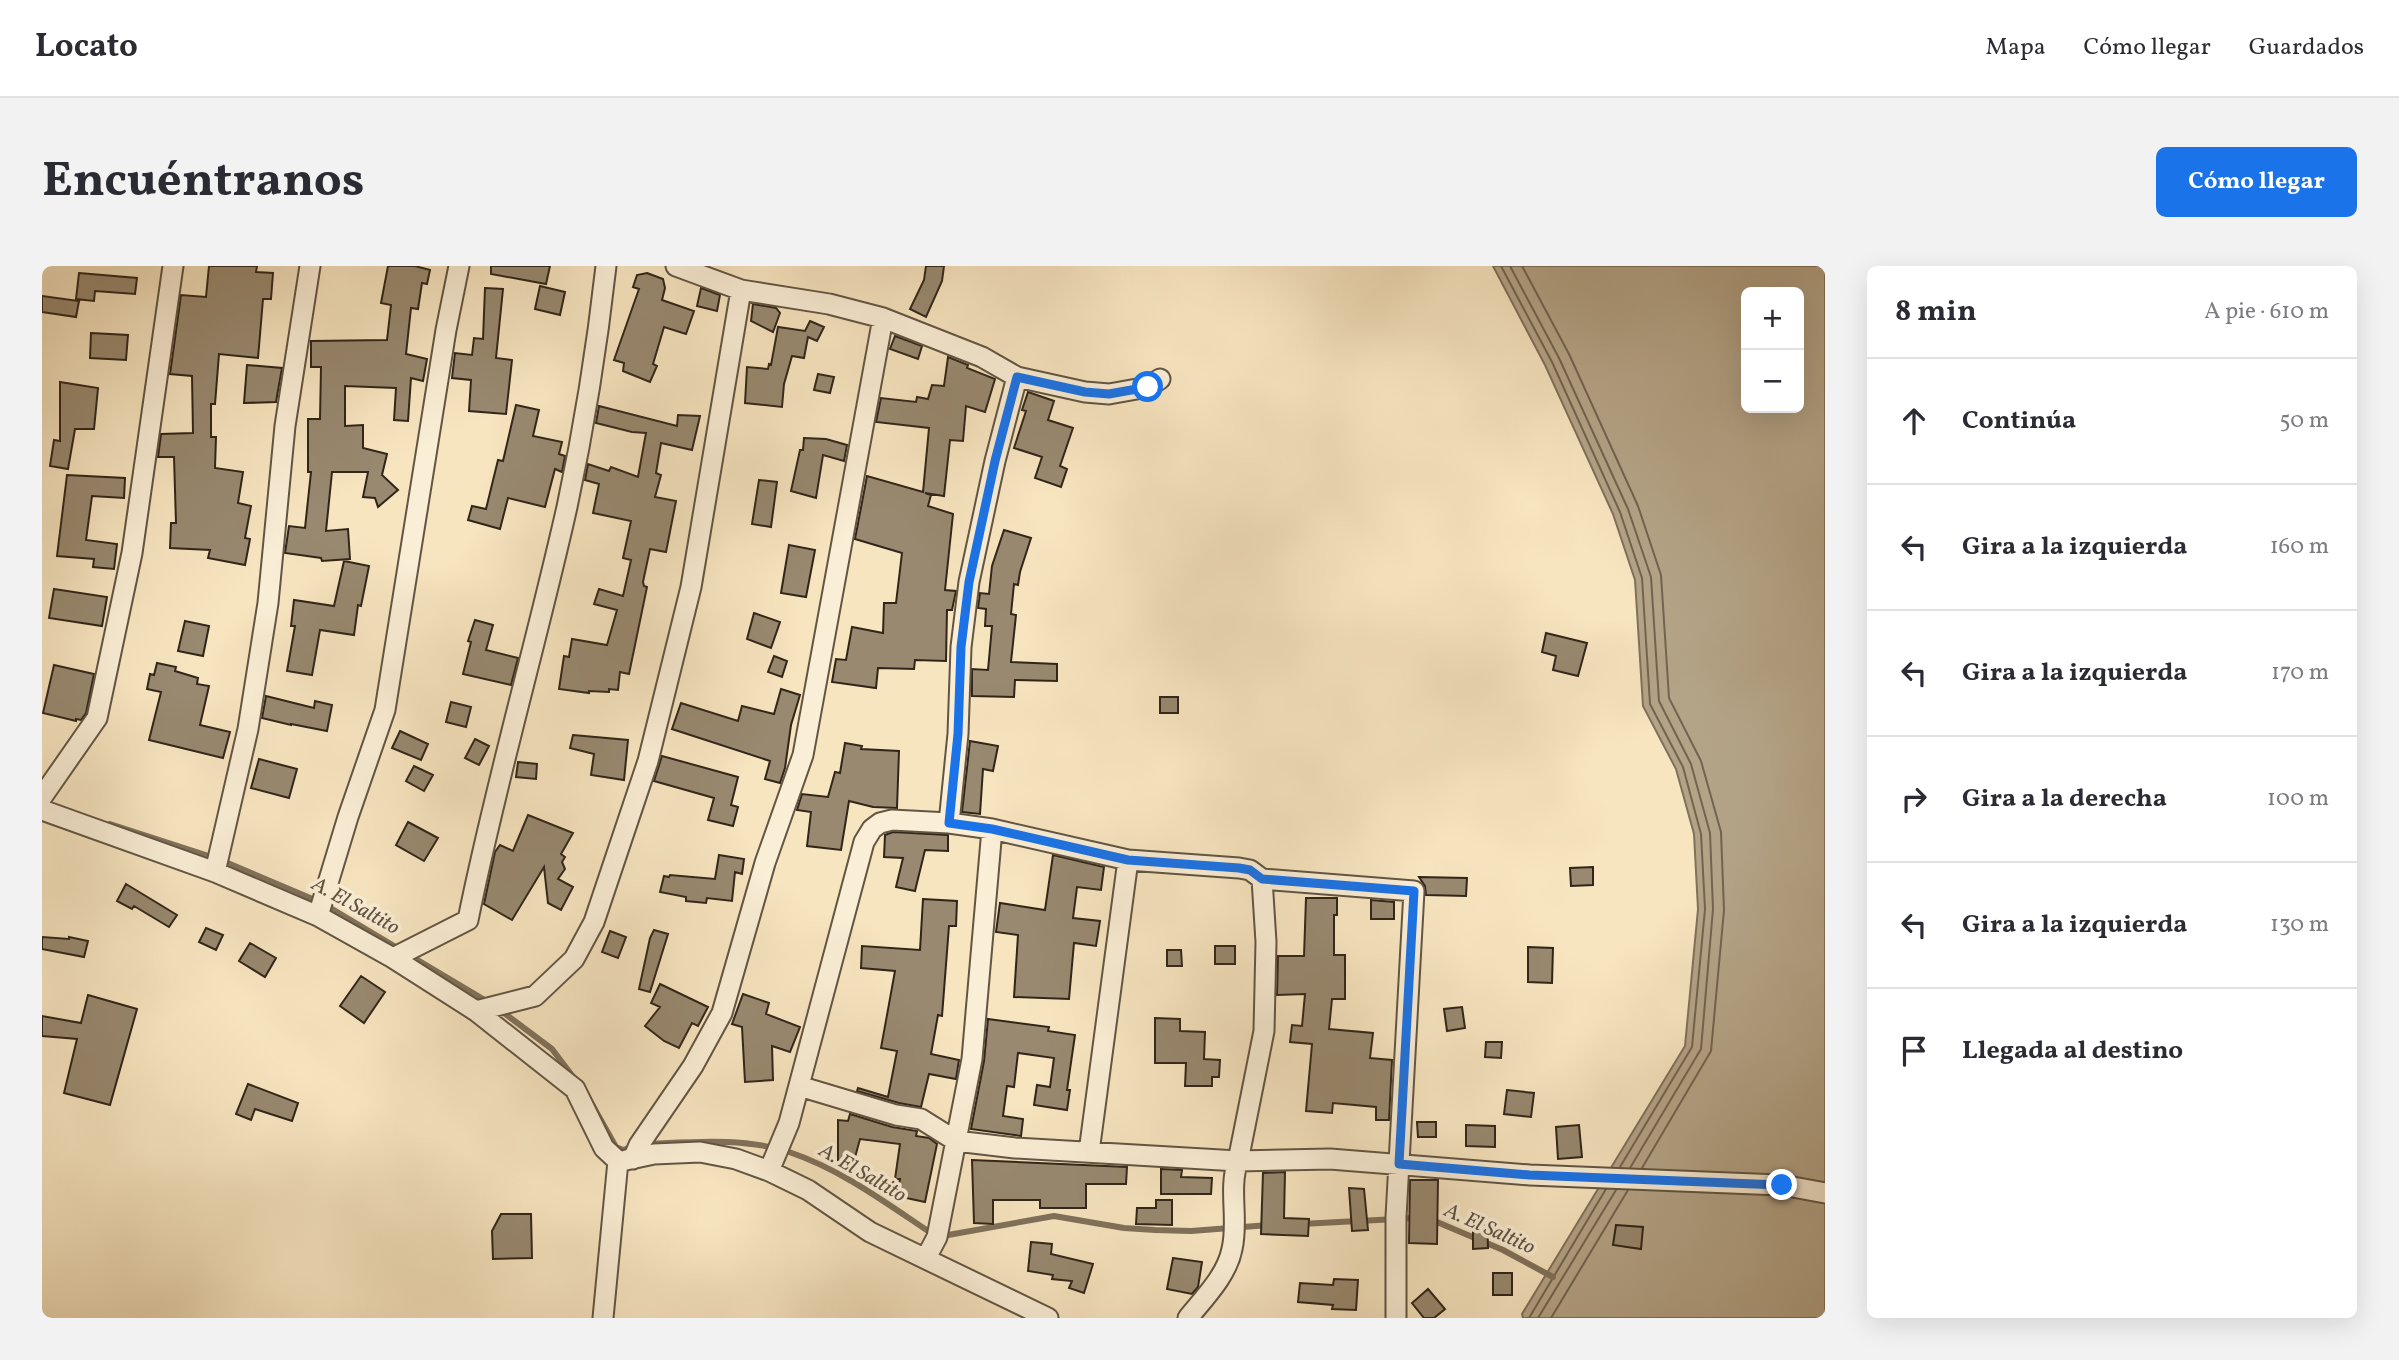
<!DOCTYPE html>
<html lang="es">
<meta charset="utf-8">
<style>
:root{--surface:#fff;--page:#f2f2f3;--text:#2b2b33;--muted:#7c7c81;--line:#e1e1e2;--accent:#1a73e8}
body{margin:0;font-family:Vollkorn,serif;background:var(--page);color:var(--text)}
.controls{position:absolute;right:21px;top:21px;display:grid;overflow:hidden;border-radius:10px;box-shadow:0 7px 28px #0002}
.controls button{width:63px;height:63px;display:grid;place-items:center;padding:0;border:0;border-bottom:2px solid var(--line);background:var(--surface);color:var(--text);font:35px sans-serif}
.stop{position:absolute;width:21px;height:21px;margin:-16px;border:5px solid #1a73e8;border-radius:50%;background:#fff}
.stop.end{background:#1a73e8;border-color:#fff;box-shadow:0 2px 7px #0008}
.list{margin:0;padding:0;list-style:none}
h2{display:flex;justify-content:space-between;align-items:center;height:91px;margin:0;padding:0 28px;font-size:30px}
h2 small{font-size:23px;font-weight:400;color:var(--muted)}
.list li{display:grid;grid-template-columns:46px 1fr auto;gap:21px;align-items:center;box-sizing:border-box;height:126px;padding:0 28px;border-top:2px solid var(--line)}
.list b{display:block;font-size:26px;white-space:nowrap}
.list em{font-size:23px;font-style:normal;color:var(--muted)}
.icon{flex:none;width:38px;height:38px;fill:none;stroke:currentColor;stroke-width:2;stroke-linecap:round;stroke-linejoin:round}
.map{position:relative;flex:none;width:1783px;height:1052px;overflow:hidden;border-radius:10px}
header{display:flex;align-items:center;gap:42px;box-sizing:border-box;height:98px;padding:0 35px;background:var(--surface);border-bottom:2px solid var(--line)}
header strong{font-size:33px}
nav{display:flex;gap:38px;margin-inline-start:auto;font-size:24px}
.intro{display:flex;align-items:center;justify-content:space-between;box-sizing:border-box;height:168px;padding:0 42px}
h1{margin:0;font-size:49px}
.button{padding:18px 32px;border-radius:10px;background:var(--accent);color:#fff;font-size:24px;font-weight:700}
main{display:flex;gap:42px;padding:0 42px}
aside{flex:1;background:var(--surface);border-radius:10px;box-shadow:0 7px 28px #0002}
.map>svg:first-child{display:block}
.water{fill:#b4a487;stroke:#80715b;stroke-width:2;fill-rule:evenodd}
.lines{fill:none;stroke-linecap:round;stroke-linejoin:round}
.shore{stroke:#726450;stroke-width:2}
.stream{stroke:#80715b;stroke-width:6}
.building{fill:#988970;stroke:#312519;stroke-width:2}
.street-casing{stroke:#625543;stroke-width:23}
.street{stroke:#faeed6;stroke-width:19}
.route{stroke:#1a73e8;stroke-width:9}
.labels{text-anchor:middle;stroke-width:7;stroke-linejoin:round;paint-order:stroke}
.water-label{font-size:21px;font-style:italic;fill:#5f5140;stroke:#faeed6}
</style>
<header>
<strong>Locato</strong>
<nav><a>Mapa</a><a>Cómo llegar</a><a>Guardados</a></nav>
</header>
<div class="intro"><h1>Encuéntranos</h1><a class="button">Cómo llegar</a></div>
<main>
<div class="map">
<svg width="1783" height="1052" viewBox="0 0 1783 1052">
<rect width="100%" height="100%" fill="#f7e5c0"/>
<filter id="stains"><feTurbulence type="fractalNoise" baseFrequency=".00286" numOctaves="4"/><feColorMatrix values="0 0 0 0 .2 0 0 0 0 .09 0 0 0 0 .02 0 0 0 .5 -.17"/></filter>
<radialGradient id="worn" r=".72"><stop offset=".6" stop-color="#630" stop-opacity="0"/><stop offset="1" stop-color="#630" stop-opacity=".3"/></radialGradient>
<path class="water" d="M1451 0H1783V1052H1481L1480 1048 1643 780 1656 643 1652 568 1634 503 1601 440 1593 314 1571 248 1503 99ZM1704 26H1757V142H1704Z"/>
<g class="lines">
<path class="shore" d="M1459 0 1510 96 1578 246 1600 312 1608 438 1641 501 1659 568 1663 643 1650 781 1578 901
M1468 0 1517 92 1586 243 1609 311 1617 435 1649 498 1668 567 1671 643 1659 783 1588 902
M1480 0 1527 88 1596 240 1619 309 1627 432 1659 495 1679 566 1682 644 1669 785 1600 902
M1487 1052 1564 923
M1496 1052 1574 924
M1509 1052 1586 924"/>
<path class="stream" d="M68 558 176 593 280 637 446 736
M458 744 510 783 532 812
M543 826 574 881 581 884 593 880
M603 878C651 876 701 871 747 886 801 904 848 940 895 971L1012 950 1082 962 1113 964 1149 965 1227 959
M1388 953 1461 984 1511 1011
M1259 958 1374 952"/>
</g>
<path class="building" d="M167 0H215L214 6 231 7 229 33H221L216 92 177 88 173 138H169V171H174L173 202 201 206 196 237 209 240 203 272 208 273 203 299 166 292 168 284 128 282 129 257H134L132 191H116L119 168 151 167 150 110 128 108 139 29 164 31Z
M346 0H373L388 4 385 18 380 17 376 43 369 42 364 88 385 93 381 115 369 112 366 155 352 154 354 122 303 120V160L321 159V182L345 188 340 209 356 224 336 241 333 232 321 231 326 206H290L284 265 306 263 308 293 280 295 279 292 243 287 247 260 263 262 269 206H266V153H278L279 101H269V75L345 74 349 39 339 37Z
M449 0H508L504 18 449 8Z
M884 0H902L900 15 884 51 868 43 882 14Z
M37 7 95 12 93 28 53 25 52 35 34 33Z
M605 7 621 13 623 22 620 34 652 45 644 68 622 61 611 98 615 100 608 116 581 105 582 97 572 94 597 23 591 21 595 9Z
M498 20 523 26 518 49 493 43Z
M443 22 461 23 454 92 470 94 464 148 427 145 429 114 410 112 413 87 430 89 432 72 441 73Z
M659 22 678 29 675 45 655 40Z
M0 30 37 35 34 51 0 46Z
M711 38 734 42 738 47 731 66 709 55Z
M768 55 782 61 775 75 766 71 762 92 750 90 742 118 740 141 703 137 705 101 726 103 727 98 729 99 736 61 763 65Z
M49 67 86 69 84 94 48 92Z
M853 70 880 80 876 93 848 83Z
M906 91 926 99 925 102 953 113 943 146 924 140 921 175 908 174 902 230 883 227 889 229 886 240 911 248 903 324 914 325 910 344H905L904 395 873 394 872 403 836 402 834 422 790 416 794 393 804 394 810 361 841 367 842 337H854L860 287 813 273 825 210 881 226 887 162 834 156 839 132 874 136 875 131 886 133 890 119 902 120Z
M205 99 240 102 234 136 202 137Z
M776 108 792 111 788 127 772 124Z
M18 116 56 122 52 163H33L26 203 8 200 12 174 18 175Z
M986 126 1012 135 1006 154 1031 162 1018 200 1025 203 1019 221 993 212 1000 191 972 182 984 145 980 144Z
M474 139 497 144 491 170 520 176 517 188 523 190 520 206 513 203 503 241 466 232 458 263 426 254 430 240 444 243 456 194 461 195Z
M557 140 635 160 636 149 658 150 650 184 619 177 614 207 619 209 613 231 634 235 624 286 608 283 601 316 602 320 605 321 587 408 578 406 576 424 567 423V426L547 425V427L517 423 522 390 527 391 530 373 565 379 575 344 552 338 557 323 581 330 589 294 581 292 589 255 551 247 557 218 543 214 546 198 567 205 569 201 596 211 604 167 590 166 554 157Z
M762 172 784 173 805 179 802 195 781 189 774 232 749 225 758 184H761Z
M25 209 83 212 82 232 50 230 44 274 75 278 72 303 51 301 52 293 15 290Z
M717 214 735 216 729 261 710 258Z
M962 264 989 272 978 306 976 319 972 318 969 348 974 349 969 396 1015 398V415L973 414 972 431 930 430V403L946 404 950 360H943L944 343 936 342 938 327 947 328 950 300Z
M747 279 773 284 764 331 739 327Z
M302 295 327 300 319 340 316 339 312 369 278 364 270 409 245 405 253 360H249L252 334 292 340Z
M12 323 65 331 60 360 7 352Z
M712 347 738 356 729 382 705 373Z
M433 354 451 359 444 384 476 392 469 419 421 408 429 376 426 375Z
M143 355 167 360 161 390 136 385Z
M1504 367 1545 377 1536 410 1511 404 1514 390 1500 386Z
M732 390 745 395 740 411 726 406Z
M115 397 134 401 133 405 156 412 155 418 167 420 158 459 188 466 181 492 107 474 119 426 105 423 108 408 112 409Z
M12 399 52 408 44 447 39 454 34 453V455L1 447Z
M739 423 758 429 749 459 743 502 738 517 723 513 728 495 630 463 639 437 696 455 700 440 732 448Z
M224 430 272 442 273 435 290 439 285 465 249 458V459L220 452Z
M1118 431H1136V447H1118Z
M409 436 429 441 424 461 404 456Z
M358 465 386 478 379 494 350 482Z
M531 469 586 474 582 514 549 509 552 488 528 482Z
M433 473 447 480 437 499 423 492Z
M928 475 956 480 951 505 941 503 938 548 920 546Z
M803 477 820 480 819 483 857 485 855 542 831 541 807 535 799 584 765 580 769 546 755 544 760 528 786 531 793 506 798 507Z
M620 490 696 511 689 539 696 541 691 560 666 554 672 532 612 515Z
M217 493 255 503 247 532 209 522Z
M476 496 495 498 494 513 474 511Z
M372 500 391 509 382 525 364 515Z
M486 549 531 567 519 588 523 591 520 596 523 603 516 613 531 621 519 644 506 637 502 601 470 654 442 638 453 586 458 579 471 585Z
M366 556 396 572 382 595 354 579Z
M851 566 906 569V585L883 584 873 625 854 621 861 592 842 591 843 569Z
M677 589 702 593 700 608 693 606 690 635 665 632 664 637 644 635V631L618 626 622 610 627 611 628 609 673 613Z
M1011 589 1062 601 1059 624 1035 621 1031 652 1058 655 1054 680 1032 677 1027 733 972 731 976 669 954 666 958 637 1003 644Z
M1551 601V619L1529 620 1528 602Z
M1377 611 1425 612 1424 630 1384 629 1383 620Z
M84 618 135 649 127 661 92 640 90 643 75 635Z
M1264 632H1295V649H1292V689H1303V733H1290L1287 763 1331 767 1328 792 1350 794 1347 854H1334V841L1291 837 1290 847 1264 845 1270 778 1248 776 1250 759 1260 760 1263 728 1235 729 1236 690H1262Z
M881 633 915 635 914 660H907L900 750 896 749 889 788 917 794 914 813 887 808 879 841 857 837 815 825 816 822 846 831 855 785 839 782 853 705 819 702 820 680 878 684Z
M1329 634 1352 636V653H1329Z
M164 662 181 669 174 684 157 676Z
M612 664 626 668 608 726 597 723 608 672Z
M568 665 584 671 576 692 560 686Z
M0 671 27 673V671L46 675 42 691 0 683Z
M208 677 234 692 223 711 197 695Z
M1173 680H1193V698H1173Z
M1486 681 1511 682 1510 717 1486 716Z
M1125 684H1139L1140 700H1125Z
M319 710 343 726 322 757 298 740Z
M618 718 666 741 656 760 650 757 637 782 622 775 603 760 618 741 609 737Z
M701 728 727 737 724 748 758 761 748 786 730 780 731 814 703 816 700 761 690 758Z
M46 729 95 743 68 839 22 827 35 773 0 770V750L39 757Z
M1420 741 1423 762 1405 765 1402 743Z
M1113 752 1138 753V765L1163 766 1162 793 1178 794 1177 811H1170V820H1143L1144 797H1113Z
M946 753 1007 761 1006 765 1033 769 1025 824H1028L1025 844 992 839 995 819 1008 821 1012 792 976 787 972 821 965 820 961 850 981 853 979 870 929 863 942 795Z
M1444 776H1460L1459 792 1443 791Z
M206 818 256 837 250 855 213 843 209 854 194 848Z
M1465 824 1492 827 1489 851 1462 848Z
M808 848 850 861 875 865 874 870 887 872 895 878 883 936 855 930 858 913H853L858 878 818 873 812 895 796 897V854L806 855Z
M1375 856H1394V871H1376Z
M1424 859 1453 860V881L1424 880Z
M1537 859 1540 891 1516 893 1514 861Z
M930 894 1085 901 1084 918H1044V942H998V934H951V958L932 957Z
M1119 903 1140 904 1139 911 1170 912 1169 928H1119Z
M1243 906 1242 952 1267 953 1266 970 1219 968 1221 907Z
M1368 914H1396L1395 978 1367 977Z
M1307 922 1322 923 1326 964 1310 965Z
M1114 934H1130V959L1094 958 1095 942H1114Z
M459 948H489L490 992 451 993 450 965Z
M1431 952H1445L1446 982 1431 983Z
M1574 959 1601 961 1599 983 1571 979Z
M989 976 1010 978 1009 988 1051 998 1042 1027 1027 1022 1030 1015 1010 1013 1011 1009 986 1005Z
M1131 992 1160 996 1156 1021 1150 1028 1125 1023Z
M1451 1007H1470V1029H1451Z
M1292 1013 1316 1014 1314 1044 1290 1043 1291 1039 1256 1036 1258 1017 1291 1019Z
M1386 1023 1403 1043 1392 1052H1382L1370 1037Z"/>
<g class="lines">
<defs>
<path id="street" d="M634 0 699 24 787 38 841 52 940 91 975 111 1043 126 1067 128 1106 121 1118 113
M0 531 55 452 90 287 131 0
M0 544 173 606 276 650 351 692 434 745 533 823 562 882 576 895
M907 557 916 468 919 381 927 316 953 195 975 111
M173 606 206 463 226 337 243 160 268 0
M276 650 306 551 343 444 404 64 417 0
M351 692 426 654C454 515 494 379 525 241 542 162 555 81 564 0
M434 745 493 730 532 693 552 656 606 495 649 321 699 24
M757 820 854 849 879 853 914 875 973 882 1196 895 1288 893 1488 909 1740 919 1783 927
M1047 886 1086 594
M591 893 597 879 651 800 680 747 723 597 761 489 841 52
M584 894 612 888 658 886 694 893 727 905 766 924 828 966 1006 1052
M727 905 747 857 822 576 830 563 838 557 850 554 907 557 950 563 1086 594 1197 602 1208 604 1220 613 1372 625 1354 951V1052
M884 992 895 971 930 793 950 563
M561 1052 576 895
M1146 1052C1163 1031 1185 1009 1190 983 1197 954 1186 923 1196 895L1222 765 1224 676 1220 613"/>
</defs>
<use href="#street" class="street-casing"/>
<use href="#street" class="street"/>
</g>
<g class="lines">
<path class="route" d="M1106 121 1067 128 1043 126 975 111 953 195 927 316 919 381 916 468 907 557 950 563 1086 594 1197 602 1208 604 1220 613 1372 625 1357 898 1488 909 1740 919"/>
</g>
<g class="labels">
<g class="water-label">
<text transform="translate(314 639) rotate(29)" y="7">A. El Saltito</text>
<text transform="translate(821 906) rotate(30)" y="7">A. El Saltito</text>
<text transform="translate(1448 962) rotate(24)" y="7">A. El Saltito</text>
</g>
</g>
<rect width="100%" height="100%" filter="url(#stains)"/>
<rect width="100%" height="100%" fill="url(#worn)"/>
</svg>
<div class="controls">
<button>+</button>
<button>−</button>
</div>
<div class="stop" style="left:1106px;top:121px"></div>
<div class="stop end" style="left:1740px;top:919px"></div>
</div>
<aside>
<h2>8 min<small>A pie · 610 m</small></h2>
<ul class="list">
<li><svg class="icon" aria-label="ahead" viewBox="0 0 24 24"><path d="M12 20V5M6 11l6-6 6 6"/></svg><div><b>Continúa</b></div><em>50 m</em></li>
<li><svg class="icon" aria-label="left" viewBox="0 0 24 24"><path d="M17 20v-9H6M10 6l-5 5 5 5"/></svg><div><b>Gira a la izquierda</b></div><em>160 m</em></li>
<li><svg class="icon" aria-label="left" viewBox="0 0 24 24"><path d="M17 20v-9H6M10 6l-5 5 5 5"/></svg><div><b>Gira a la izquierda</b></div><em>170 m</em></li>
<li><svg class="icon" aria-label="right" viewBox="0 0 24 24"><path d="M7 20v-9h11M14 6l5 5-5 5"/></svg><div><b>Gira a la derecha</b></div><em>100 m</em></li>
<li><svg class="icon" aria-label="left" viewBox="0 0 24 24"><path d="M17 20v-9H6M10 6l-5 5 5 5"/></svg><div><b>Gira a la izquierda</b></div><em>130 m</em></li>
<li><svg class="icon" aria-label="arrive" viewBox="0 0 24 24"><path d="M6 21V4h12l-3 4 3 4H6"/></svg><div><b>Llegada al destino</b></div></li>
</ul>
</aside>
</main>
